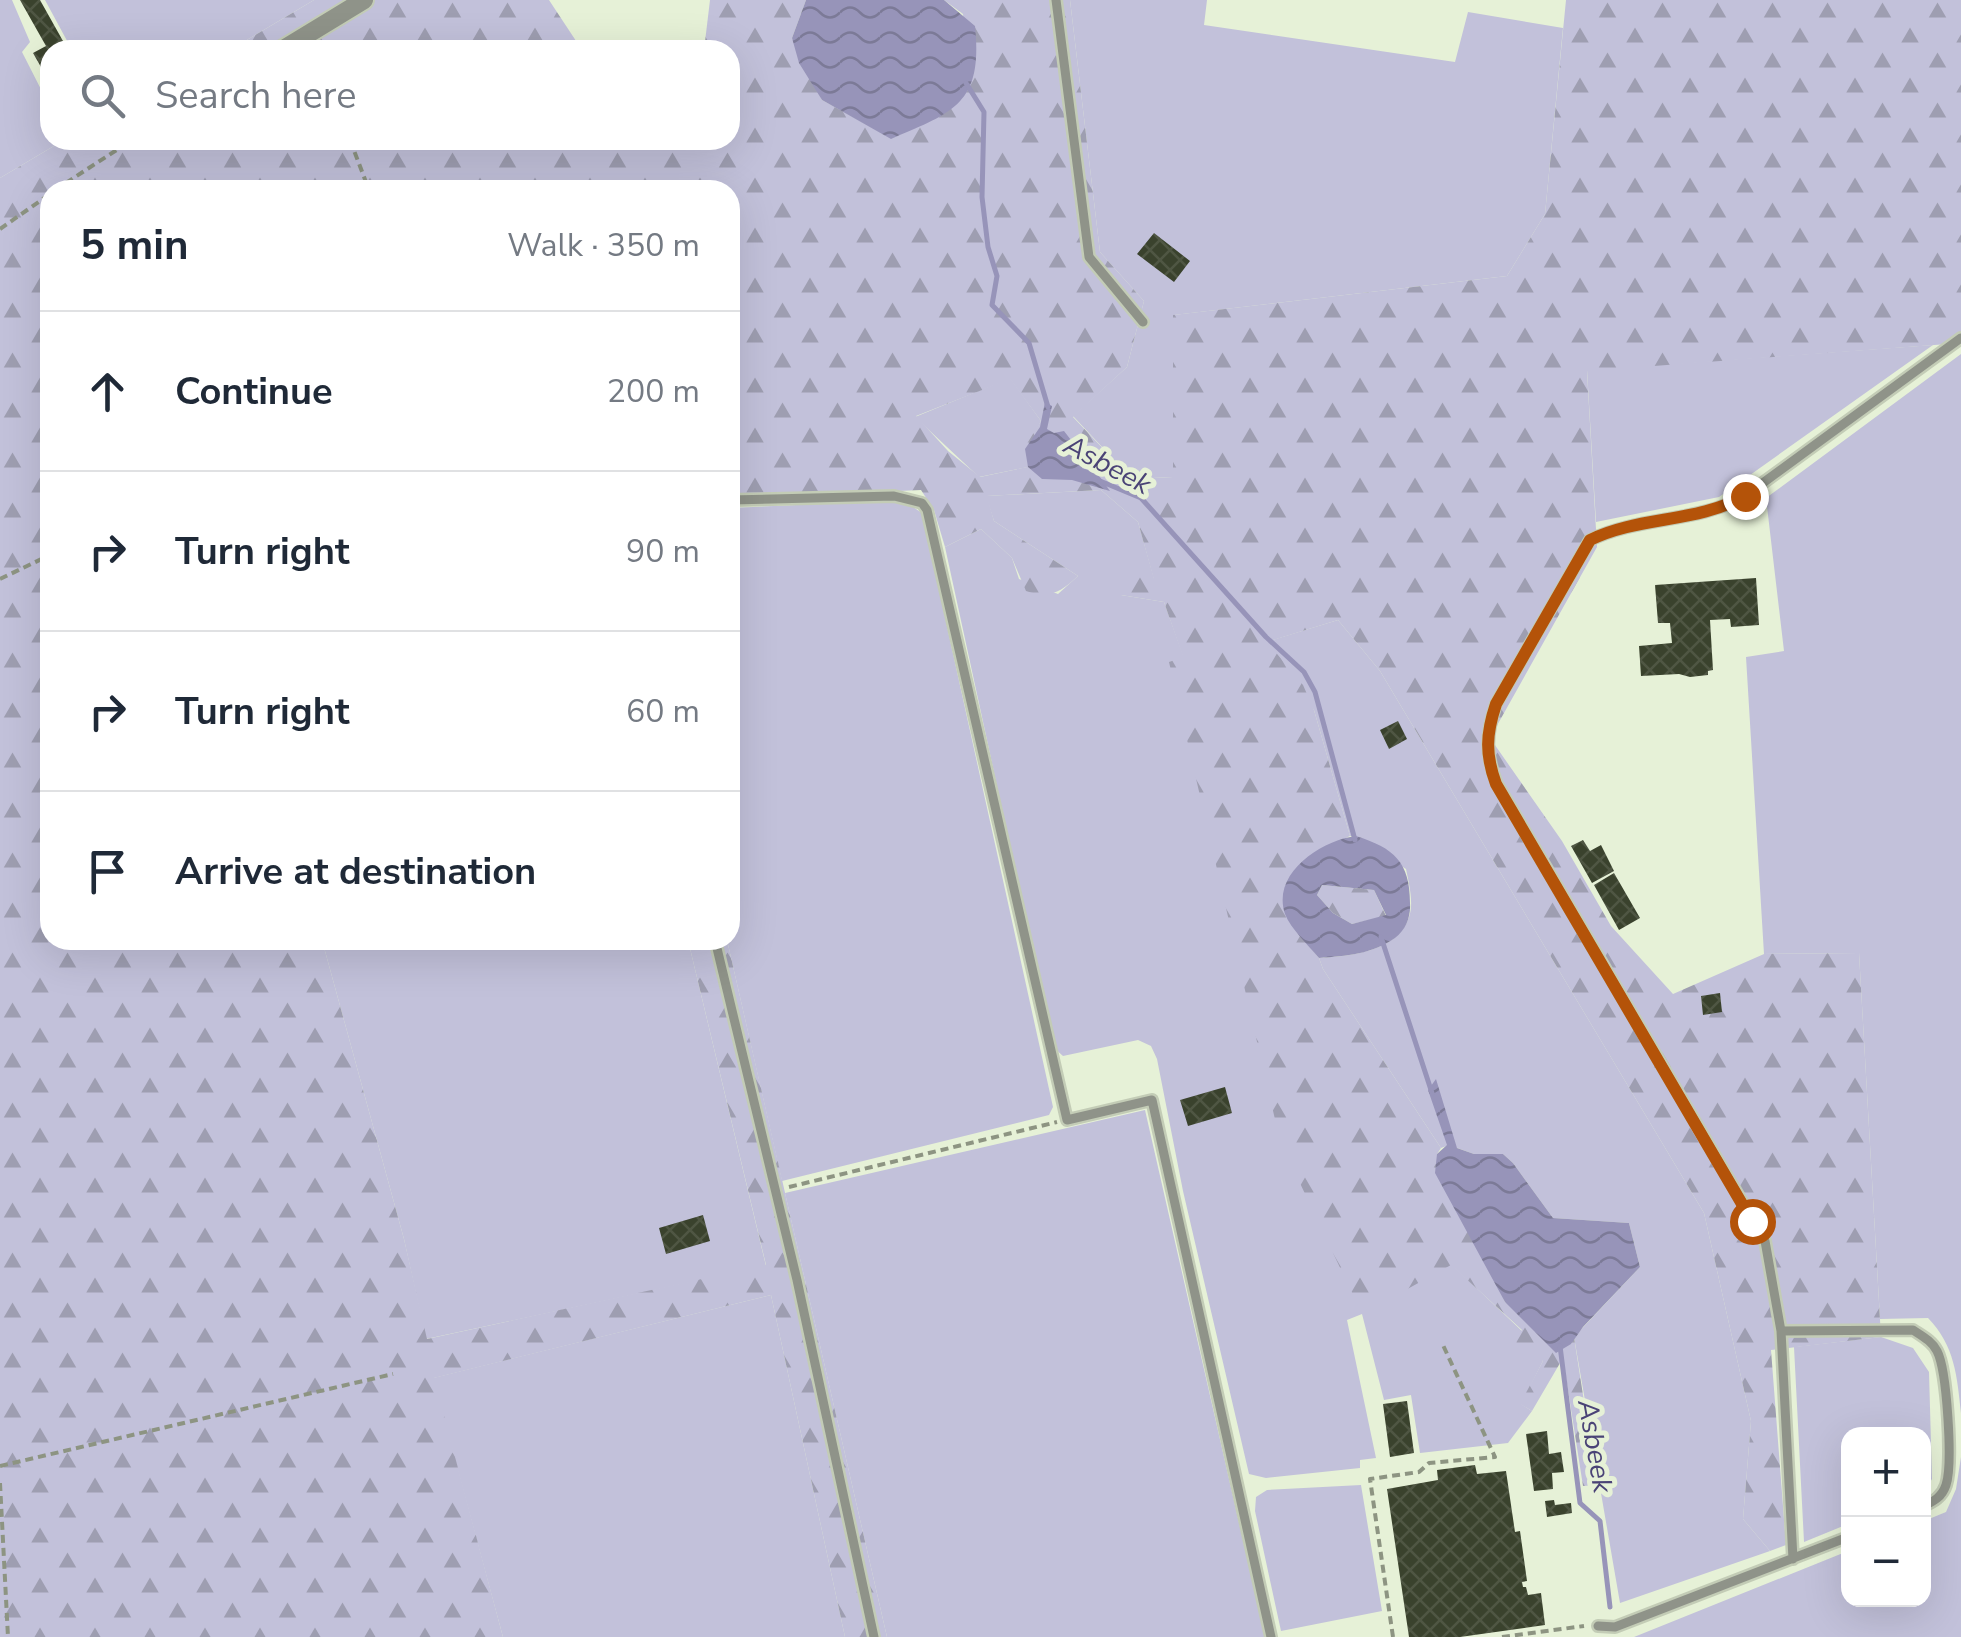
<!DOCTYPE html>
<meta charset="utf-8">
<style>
:root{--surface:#fff;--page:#f2f2f3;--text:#1f2937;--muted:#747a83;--line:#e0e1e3}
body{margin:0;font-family:"Nunito Sans",sans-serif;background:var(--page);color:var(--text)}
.controls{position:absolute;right:30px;bottom:30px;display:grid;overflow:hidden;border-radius:20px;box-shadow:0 10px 40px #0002}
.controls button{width:90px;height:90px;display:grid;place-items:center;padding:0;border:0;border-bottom:2px solid var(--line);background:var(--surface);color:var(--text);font:50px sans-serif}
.stop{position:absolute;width:30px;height:30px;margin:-22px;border:8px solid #b45309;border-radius:50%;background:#fff}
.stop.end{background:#b45309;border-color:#fff;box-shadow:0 2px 10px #0008}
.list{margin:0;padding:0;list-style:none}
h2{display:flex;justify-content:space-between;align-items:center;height:130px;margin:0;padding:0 40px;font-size:42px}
h2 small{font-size:32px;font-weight:400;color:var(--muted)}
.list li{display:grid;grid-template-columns:65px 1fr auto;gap:30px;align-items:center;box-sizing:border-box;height:160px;padding:0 40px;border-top:2px solid var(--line)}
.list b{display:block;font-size:38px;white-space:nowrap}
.list em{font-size:32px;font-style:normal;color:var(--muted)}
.icon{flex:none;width:55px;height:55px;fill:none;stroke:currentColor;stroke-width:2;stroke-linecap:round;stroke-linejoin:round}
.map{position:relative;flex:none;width:1961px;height:1637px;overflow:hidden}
.search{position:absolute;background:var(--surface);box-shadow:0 10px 40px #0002;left:40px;top:40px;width:700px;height:110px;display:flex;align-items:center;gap:25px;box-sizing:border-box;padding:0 35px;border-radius:30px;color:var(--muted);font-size:38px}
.panel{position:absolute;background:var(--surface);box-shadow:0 10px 40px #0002;left:40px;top:180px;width:700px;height:770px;border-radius:30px}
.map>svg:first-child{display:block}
.green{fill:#c2c1da}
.forest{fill:url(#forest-firs);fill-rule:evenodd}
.water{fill:url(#water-waves);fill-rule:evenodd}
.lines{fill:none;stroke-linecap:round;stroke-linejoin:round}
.stream{stroke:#9794b9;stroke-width:5}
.building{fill:url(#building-cross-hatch)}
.lane-casing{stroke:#c3ccb6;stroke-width:14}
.street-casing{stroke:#c3ccb6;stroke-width:22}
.path{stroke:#8d9482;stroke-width:4;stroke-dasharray:8 5;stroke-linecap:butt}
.lane{stroke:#8f9389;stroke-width:9}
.street{stroke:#8f9389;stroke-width:18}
.route{stroke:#b45309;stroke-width:12}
.labels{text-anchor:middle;stroke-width:10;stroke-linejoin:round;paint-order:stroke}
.water-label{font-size:28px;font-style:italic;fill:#4a4376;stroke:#e6f1d7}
</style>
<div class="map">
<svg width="1961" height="1637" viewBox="0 0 1961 1637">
<defs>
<pattern id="forest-firs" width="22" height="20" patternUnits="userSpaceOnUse" patternTransform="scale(2.5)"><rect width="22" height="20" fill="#c2c1da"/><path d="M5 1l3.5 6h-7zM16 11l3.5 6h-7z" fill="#9e9eb1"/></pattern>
<pattern id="water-waves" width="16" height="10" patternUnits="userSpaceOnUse" patternTransform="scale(2.5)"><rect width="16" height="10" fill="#9794b9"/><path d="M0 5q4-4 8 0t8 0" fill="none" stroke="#7c7a97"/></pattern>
<pattern id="building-cross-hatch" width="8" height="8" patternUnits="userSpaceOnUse" patternTransform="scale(2.5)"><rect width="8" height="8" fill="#3a422d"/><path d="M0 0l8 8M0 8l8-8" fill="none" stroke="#4f5643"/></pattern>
</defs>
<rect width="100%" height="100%" fill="#e6f1d7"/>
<path class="green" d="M0 0H12L30 42 22 52 50 107V140H64L0 178Z
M45 0H314L230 50H72Z
M1070 0H1207L1204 25 1455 62 1468 12 1563 28 1545 214 1507 276 1174 315 1173 477 1132 479 1073 416 1127 367 1144 301 1100 252Z
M1933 345 1719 497 1596 522 1587 370Z
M1961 354V1413C1957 1376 1955 1346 1928 1318L1880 1319 1859 953 1764 954 1746 657 1784 651 1766 498Z
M1010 378 1041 421 1029 444 1028 467 979 477 915 417Z
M1101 490 1138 522 1155 582 1121 595 1164 602 1184 658 1170 662 1451 1264 1522 1331 1543 1361 1521 1404 1532 1411 1508 1443 1420 1453 1411 1395 1384 1400 1362 1314 1347 1320 1376 1458 1360 1460V1468L1266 1478 1249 1474 1183 1191 1157 1059 1151 1046 1138 1040 1063 1056 1054 1048 945 547 981 529 1012 558 1019 579 1058 594 1078 576 994 521 986 496Z
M889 501 913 507 922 513 1053 1107 1049 1115 782 1181 727 940H730V508Z
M1338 620 1380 671 1704 1213 1751 1421 1743 1519 1770 1551 1620 1603 1574 1337 1640 1267 1629 1223 1553 1218 1513 1163 1503 1154H1474L1449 1145 1441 1148 1323 969 1319 958C1349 956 1398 952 1409 917 1414 903 1409 884 1406 869L1356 836H1350L1314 710 1266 642Z
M322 940H688L766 1266 426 1339 404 1239Z
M1145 1110 1265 1637H887L785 1193Z
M771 1295 845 1637H503L433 1378Z
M1881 1337 1913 1348 1929 1372 1932 1479 1924 1492V1434H1848V1524L1804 1542 1794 1347Z
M1961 1457V1637H1634L1848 1551V1600H1924V1521L1946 1512 1956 1489Z
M1361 1485 1382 1611 1281 1631 1255 1511 1256 1497 1267 1490Z"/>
<path class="forest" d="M314 0H549L582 50H230Z
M710 0H806L792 38 822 100 891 138 970 88 963 14 944 0H1070L1100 252 1144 301 1127 367 1073 417 1132 479 1173 477V315L1507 276 1545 214 1566 0H1961V343L1587 371 1597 547 1490 738 1562 841 1611 926 1673 994 1764 954 1859 953 1881 1337 1771 1350 1786 1545 1770 1551 1743 1519 1751 1421 1704 1213 1380 671 1338 620 1267 642 1303 685 1314 710 1350 836 1333 844 1286 918 1319 958 1323 969 1441 1148 1437 1154 1505 1302 1571 1344 1574 1337 1597 1485 1583 1486 1563 1358 1532 1411 1520 1404 1543 1361 1514 1341 1522 1330 1451 1265 1362 1314 1280 1141 1169 662 1183 657 1164 602 1121 595 1115 577 1121 568 1133 565 1154 580 1138 522 1101 490 987 496 994 521 1078 576C1061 592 1050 599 1026 591L1012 558 981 529 945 547 934 510 921 490 730 498V190H50V940H322L404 1239 427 1339 766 1265 688 940H727L887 1637H845L771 1295 434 1378 503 1637H0V178L64 140H730V50H704ZM1010 379 1041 421 1020 455 1027 467 980 477 948 451 916 416Z
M1322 885 1374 890 1386 916 1352 924 1333 913 1317 895Z"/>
<path class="water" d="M806 0H944L975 26C983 104 954 112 891 139L822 100 799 63 792 38Z
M1045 402 1052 406 1047 429 1054 433 1064 431 1081 453 1082 468 1097 473 1110 491 1072 480 1042 479 1028 467 1025 449 1040 427Z
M1356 836C1394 848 1410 862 1410 903 1411 916 1406 930 1395 938 1373 954 1346 956 1319 958 1308 945 1291 929 1285 914 1271 873 1322 840 1356 836ZM1322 885 1374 890 1386 915 1352 924 1333 913 1317 895Z
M1436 1079 1457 1148 1474 1154H1503L1513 1163 1553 1218 1629 1223 1640 1267 1583 1327 1571 1344 1556 1353 1505 1302 1435 1173 1437 1154 1447 1145 1428 1090Z"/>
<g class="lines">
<path class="stream" d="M966 83 984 112 982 197 988 247 997 276 992 305 1029 343 1048 407
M1100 481 1141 498 1266 637 1304 672 1315 692 1355 840
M1381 937 1432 1093
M1560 1346 1580 1503 1600 1521 1610 1607"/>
</g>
<path class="building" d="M20 0H40L68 50H50V83L33 53 46 46Z
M1154 233 1190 261 1174 282 1137 254Z
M1756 578 1759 625 1731 627 1730 619 1710 620 1713 670 1708 671V675L1690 677 1679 674 1641 676 1639 646 1672 643 1670 623H1658L1655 585Z
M1398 721 1407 739 1389 749 1380 730Z
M1583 840 1590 851 1601 845 1614 871 1592 883 1571 846Z
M1614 873 1640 918 1619 930 1594 885Z
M1720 993 1722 1012 1703 1015 1701 996Z
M1225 1087 1232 1113 1188 1126 1180 1100Z
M703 1215 710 1241 666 1254 659 1228Z
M1407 1401 1414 1453 1390 1457 1383 1404Z
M1547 1431 1549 1454 1561 1452 1564 1472 1552 1473 1553 1489 1534 1491 1526 1434Z
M1475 1465 1477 1474 1506 1471 1515 1532 1520 1531 1527 1581 1522 1582 1523 1587H1526L1528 1595 1541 1593 1545 1625 1460 1637H1409L1387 1489 1438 1480 1437 1470Z
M1554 1500 1555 1505 1571 1503 1572 1513 1547 1517 1545 1501Z"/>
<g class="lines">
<defs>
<path id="lane" d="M1056 0 1089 257 1143 322
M730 500 894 496 922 503 927 510 1067 1120 1152 1100 1271 1637
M715 940 797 1280 874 1637
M1781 1331 1913 1330C1922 1336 1932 1341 1937 1351 1947 1370 1953 1464 1946 1485 1942 1497 1934 1501 1924 1506
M1793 1559 1781 1331 1765 1241 1497 784C1485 754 1486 734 1496 704L1590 540C1639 516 1697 523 1745 496L1961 338
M1598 1626 1615 1627 1848 1537"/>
<path id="street" d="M282 50 364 0"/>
</defs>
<use href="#lane" class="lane-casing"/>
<use href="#street" class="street-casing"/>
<path class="path" d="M350 140 369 190
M55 190 132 140
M0 229 50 194
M0 579 50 555
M789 1187 1057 1122
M0 1466 393 1374
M0 1483 8 1637
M1393 1637 1370 1479 1419 1472 1429 1463 1495 1457 1442 1343
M1502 1637 1584 1626"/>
<use href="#lane" class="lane"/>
<use href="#street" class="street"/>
</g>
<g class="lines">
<path class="route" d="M1745 496C1697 523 1638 516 1590 540L1496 704C1486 734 1485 754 1496 784L1752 1221"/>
</g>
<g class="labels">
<g class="water-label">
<text transform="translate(1108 464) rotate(28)" y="10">Asbeek</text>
<text transform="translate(1596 1446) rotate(80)" y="10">Asbeek</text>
</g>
</g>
</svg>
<div class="controls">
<button>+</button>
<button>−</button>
</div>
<div class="stop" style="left:1752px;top:1221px"></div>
<div class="stop end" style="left:1745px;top:496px"></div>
<div class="search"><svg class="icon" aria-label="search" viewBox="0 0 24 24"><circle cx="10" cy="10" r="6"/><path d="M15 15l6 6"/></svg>Search here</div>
<section class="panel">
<h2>5 min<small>Walk · 350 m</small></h2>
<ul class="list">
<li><svg class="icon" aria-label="ahead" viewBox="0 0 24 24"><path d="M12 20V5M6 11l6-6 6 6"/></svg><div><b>Continue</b></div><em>200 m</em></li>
<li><svg class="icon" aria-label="right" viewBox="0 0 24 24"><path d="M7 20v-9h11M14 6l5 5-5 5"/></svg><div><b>Turn right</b></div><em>90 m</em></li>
<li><svg class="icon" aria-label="right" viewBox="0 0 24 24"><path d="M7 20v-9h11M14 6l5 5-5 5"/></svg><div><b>Turn right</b></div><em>60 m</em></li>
<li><svg class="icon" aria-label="arrive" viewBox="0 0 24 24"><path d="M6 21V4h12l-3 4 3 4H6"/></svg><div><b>Arrive at destination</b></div></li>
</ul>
</section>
</div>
